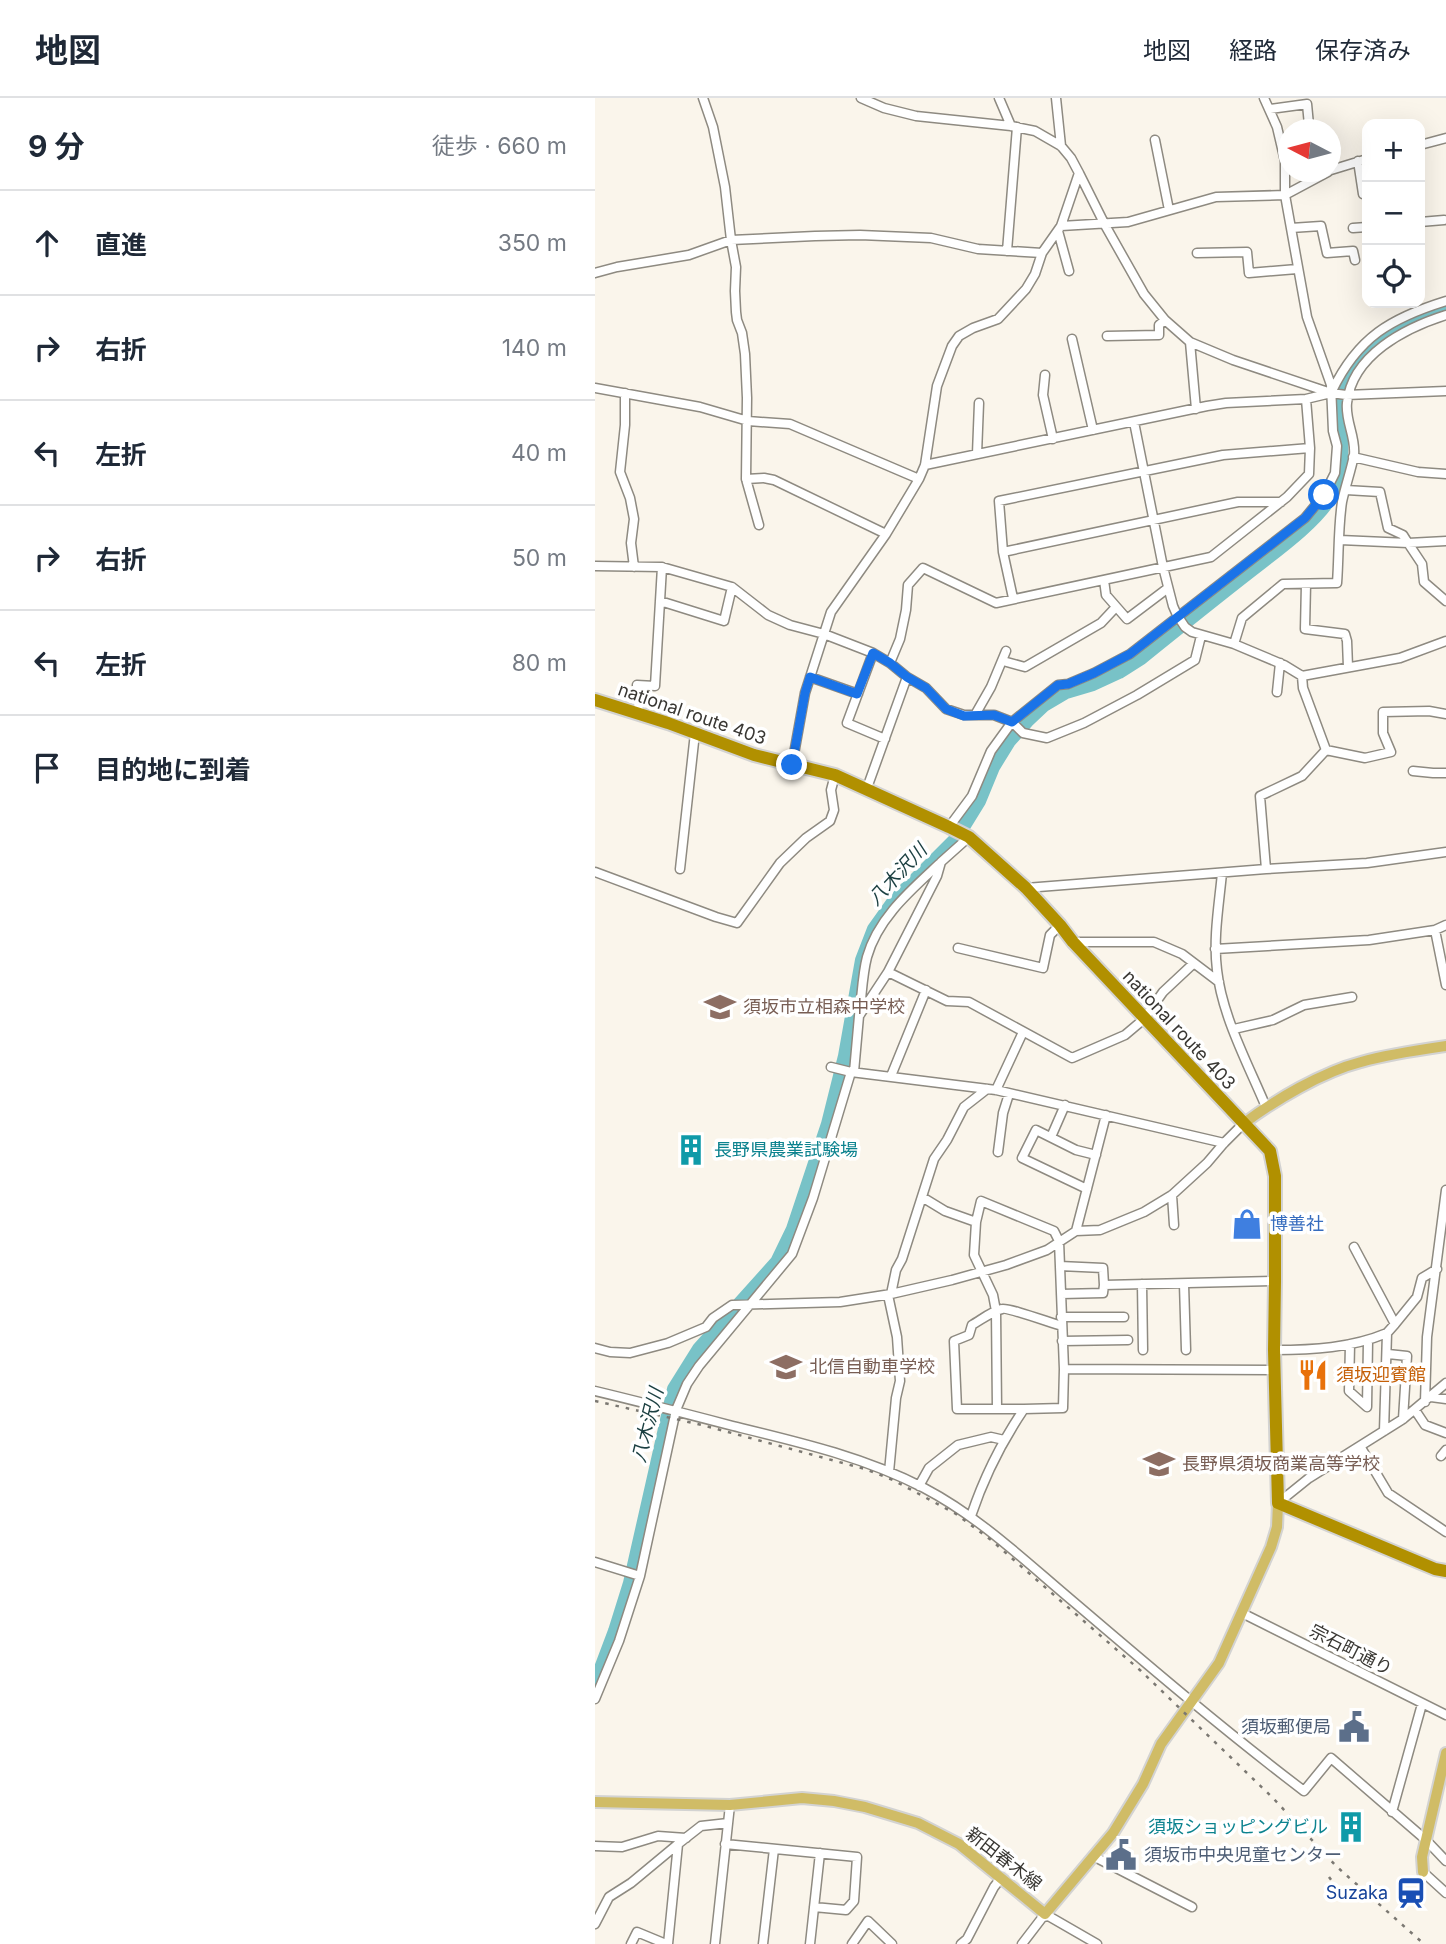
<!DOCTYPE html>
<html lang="ja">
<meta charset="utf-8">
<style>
:root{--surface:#fff;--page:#f6f6f7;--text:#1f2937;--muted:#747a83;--line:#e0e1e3}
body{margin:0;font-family:Inter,"Noto Sans JP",sans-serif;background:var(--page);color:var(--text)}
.controls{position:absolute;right:21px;top:21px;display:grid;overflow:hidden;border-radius:14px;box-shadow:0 7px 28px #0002}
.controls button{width:63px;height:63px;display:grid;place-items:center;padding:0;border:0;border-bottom:2px solid var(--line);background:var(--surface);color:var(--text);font:35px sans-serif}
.compass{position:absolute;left:683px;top:21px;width:63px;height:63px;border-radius:50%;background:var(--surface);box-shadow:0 7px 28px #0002;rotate:276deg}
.stop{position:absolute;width:21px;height:21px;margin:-16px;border:5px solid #1a73e8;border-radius:50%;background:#fff}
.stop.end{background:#1a73e8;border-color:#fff;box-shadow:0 2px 7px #0008}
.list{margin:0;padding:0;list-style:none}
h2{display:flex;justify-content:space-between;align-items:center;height:91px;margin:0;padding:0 28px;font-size:30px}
h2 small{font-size:23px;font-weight:400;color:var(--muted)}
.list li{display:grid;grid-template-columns:46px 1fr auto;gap:21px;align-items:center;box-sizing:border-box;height:105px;padding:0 28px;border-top:2px solid var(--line)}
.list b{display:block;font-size:26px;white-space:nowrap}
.list em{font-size:23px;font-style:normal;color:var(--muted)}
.icon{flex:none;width:38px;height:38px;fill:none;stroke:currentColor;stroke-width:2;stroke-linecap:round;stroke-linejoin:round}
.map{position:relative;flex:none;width:851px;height:1846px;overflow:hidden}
header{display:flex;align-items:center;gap:42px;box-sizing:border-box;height:98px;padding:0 35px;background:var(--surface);border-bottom:2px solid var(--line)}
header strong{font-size:33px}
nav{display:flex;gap:38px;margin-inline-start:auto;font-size:24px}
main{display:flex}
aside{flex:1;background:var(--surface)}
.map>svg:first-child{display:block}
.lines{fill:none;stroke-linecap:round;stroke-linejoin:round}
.river{stroke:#78c2c7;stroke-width:14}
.minor-casing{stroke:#8e8a81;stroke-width:11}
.major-casing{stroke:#d3d3d2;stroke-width:14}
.highway-casing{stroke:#d3d3d2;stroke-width:16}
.minor{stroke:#fff;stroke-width:8}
.major{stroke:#d0bc66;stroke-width:10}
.highway{stroke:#b19000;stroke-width:12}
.rail{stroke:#7b7872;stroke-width:2.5;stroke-dasharray:3.5 7;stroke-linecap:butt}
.route{stroke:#1a73e8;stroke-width:9}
.labels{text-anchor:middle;stroke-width:7;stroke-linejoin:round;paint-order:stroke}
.street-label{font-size:18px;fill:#393733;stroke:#fff}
.education-label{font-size:18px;fill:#785e54;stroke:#fff;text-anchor:start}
.culture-label{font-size:18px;fill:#0d838f;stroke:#fff;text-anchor:start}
.shop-label{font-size:18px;fill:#366cbe;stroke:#fff;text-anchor:start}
.food-label{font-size:18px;fill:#c56008;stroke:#fff;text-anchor:start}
.service-label{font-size:18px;fill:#4e5e75;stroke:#fff;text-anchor:end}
.transit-label{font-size:18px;fill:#164399;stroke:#fff;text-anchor:end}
.water-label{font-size:19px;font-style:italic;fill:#1b3f41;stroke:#fff}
</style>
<header>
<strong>地図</strong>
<nav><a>地図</a><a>経路</a><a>保存済み</a></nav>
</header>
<main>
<aside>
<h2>9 分<small>徒歩 · 660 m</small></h2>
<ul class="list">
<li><svg class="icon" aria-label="ahead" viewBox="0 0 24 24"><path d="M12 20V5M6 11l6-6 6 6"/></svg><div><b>直進</b></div><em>350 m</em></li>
<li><svg class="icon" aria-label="right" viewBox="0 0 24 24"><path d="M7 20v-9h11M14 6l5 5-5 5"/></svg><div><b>右折</b></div><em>140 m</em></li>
<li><svg class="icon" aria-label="left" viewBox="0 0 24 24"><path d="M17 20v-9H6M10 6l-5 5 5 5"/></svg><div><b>左折</b></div><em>40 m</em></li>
<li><svg class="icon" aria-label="right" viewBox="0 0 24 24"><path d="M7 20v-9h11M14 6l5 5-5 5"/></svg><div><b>右折</b></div><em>50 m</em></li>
<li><svg class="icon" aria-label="left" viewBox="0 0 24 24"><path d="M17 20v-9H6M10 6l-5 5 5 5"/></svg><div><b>左折</b></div><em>80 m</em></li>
<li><svg class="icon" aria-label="arrive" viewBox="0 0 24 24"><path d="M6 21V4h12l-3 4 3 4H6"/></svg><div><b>目的地に到着</b></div></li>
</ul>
</aside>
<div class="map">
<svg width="851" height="1846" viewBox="0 0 851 1846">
<rect width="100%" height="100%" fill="#faf5eb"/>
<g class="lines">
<path class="river" d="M0 1586 20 1533 35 1485 79 1291 104 1251 182 1164 198 1131 233 1026 250 958 267 862 279 831 299 803 360 742 384 703 398 669 414 643 432 623 449 607 471 594 498 586 524 574 546 560C582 531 618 502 654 474 678 455 722 424 736 398 752 369 745 339 745 309 746 272 779 239 811 224 823 218 838 214 851 210"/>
<defs>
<path id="minor" d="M108 0 118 29 130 89 136 142 141 169 140 193 141 214 142 222 147 235 150 256 152 300 151 381 164 427
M266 0 289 10 321 18 416 28 440 33 466 48 476 60 484 75 510 127 549 196 570 222 595 244 638 262 736 295
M404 0 416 28
M461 0 466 48
M675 11 712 6 714 27
M560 42 574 112
M825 47 851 40
M763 63 768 96
M736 72 772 61
M825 124 849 122
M466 128 533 124 621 99 690 97 733 74
M696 130 726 128 732 155 758 153 760 162
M758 130 772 129
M463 133 474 173
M412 153 422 29
M602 155 652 154 654 175 702 171
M0 175 22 169 94 157 136 142 220 138 265 137 336 140 383 151 447 155
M512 238 564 237V227L570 222
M477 241 498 332
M595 244 601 311
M450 277 448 297 458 341
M0 290 105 309 153 323 195 326 324 381
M737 293C763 239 796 220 851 203
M30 295V327L25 374 35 400 39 421 36 445 39 469
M539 324 568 469 578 508 582 517 590 529 597 534 639 546 689 567 707 578 708 590 731 652 707 678 665 698 671 771
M382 356 384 305
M758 359 823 374 851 376
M330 367 612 308 631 305 711 301 736 295 751 297 851 293
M151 381 169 380 179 382 291 436
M751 392 785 394 793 430 808 437 813 445 851 443
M745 442 813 445 827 466 829 484 851 503
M408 454 643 404H686
M0 468 67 469 137 489 173 517 195 527 229 536 278 555 295 565 312 579 272 690
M509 482 511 497 532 521 573 490
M711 486 710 531 750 536 752 543 753 569
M418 500 408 454 404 403 628 357 715 350
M65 503 129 523 137 489
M606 538 600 562 542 597 489 625 452 640 428 635 417 624 463 587 473 586 499 575 535 556 710 420 729 397 740 375 742 348 738 333 736 287 712 219 690 97V63L682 29 669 0
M639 546 647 520 688 486 742 485C744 459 743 430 747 404 750 389 756 373 759 357 761 339 750 323 752 305 757 257 810 230 851 217
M278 555 252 625 290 641
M408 563 430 569 506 525 521 509
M295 565 305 541 311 512 313 487 328 470 401 505 616 459 692 399 714 376 715 350 711 301
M707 578 805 560 851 543
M215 579 263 596
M312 579 331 590 351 611 369 617H399L417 624 396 653 377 698 354 729
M682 594 685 565
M44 615 42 587 60 588 67 469
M380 617 396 589 411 553
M731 652 770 660 796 654 788 635V614L834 613 851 616
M197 667 210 595 236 514 291 436 324 381 330 367 342 288 357 248 364 238 378 230 403 221 431 191 440 176 447 155 466 128 484 75
M818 673 838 675H851
M374 739 346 764 342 778 293 874 352 903 374 904 477 960 530 937 549 921 568 894 599 865
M85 771 100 635
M0 774 121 819 142 825 185 765 211 740 235 723 239 712 236 692 240 677
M627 775C624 807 618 840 622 872 627 918 653 966 671 1009
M431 790 671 771 772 765 851 754
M840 832 851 887
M478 844H559L587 856 624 884
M363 850 448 870 455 837 465 827
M620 851 774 842 840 832 851 827
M264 918C267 899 267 878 272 859 283 820 315 793 344 766
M639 931 678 922 709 907 757 899
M236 969 256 974 401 992 629 1045
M259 974 264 918 293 874
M296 978 331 892
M401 992 428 934
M456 1039 470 1007
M403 1054 408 1015 414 996
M492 1091 427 1060 441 1032 481 1052 501 1057
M577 1097 579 1127
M327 1099 350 1113 381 1124
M481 1133 511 1017
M759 1149 800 1226 792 1235 789 1333
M465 1168 508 1170 509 1187
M547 1186 548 1252
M589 1186 591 1252
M296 1196 301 1172 307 1161 339 1061 352 1042 369 1009 392 991
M466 1196 508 1195 509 1187 680 1183
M293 1197 302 1239 305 1283 301 1300 294 1374
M466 1219H529
M800 1226 822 1199 827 1180 842 1171
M467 1243 533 1242
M755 1246 754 1293 772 1309 773 1243
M0 1250 15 1254 35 1255 73 1245 111 1229 118 1220 137 1207 245 1204 296 1196 357 1182 411 1167 452 1152 481 1133 505 1132 549 1114 577 1097 612 1065 629 1045 648 1026
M679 1252C718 1252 756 1250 792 1235
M793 1256 812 1258 808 1321
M469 1271 679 1272
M0 1293C46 1304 92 1316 138 1328 204 1344 269 1359 329 1390 386 1420 431 1464 480 1505 555 1569 630 1633 709 1693L736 1660 831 1742 851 1763
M836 1299 851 1301
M830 1304 832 1239 851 1092
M429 1311H362L359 1243 374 1237 377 1227C386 1222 397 1213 407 1211 412 1209 456 1225 467 1228
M820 1312 830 1327 851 1335
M765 1348 793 1395 851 1434
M846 1358 851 1352
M324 1388 334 1370 363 1347 396 1339 409 1342
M683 1405 714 1380 808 1321 851 1285
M376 1418C389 1379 406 1345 429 1311L468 1310 469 1271 464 1143 459 1133 386 1103 381 1124 379 1157 398 1197 401 1213 402 1311
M0 1464 45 1478
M647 1515 851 1617
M0 1601 24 1543 45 1478 81 1312 92 1286 104 1268 197 1156 218 1100 256 974
M797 1714 827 1606
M130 1746 262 1759 259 1803 251 1812 219 1809
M0 1748 27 1749 63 1738 91 1740
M498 1758 597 1809
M828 1774 851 1795
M0 1826 14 1799 36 1785 83 1746
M36 1846 42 1834 71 1846
M73 1846 83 1746 106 1728 133 1725
M120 1846 135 1707
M168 1846 179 1751
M215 1846 225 1755
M257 1846 273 1823 297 1846
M366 1846 372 1841 399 1789 406 1780
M427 1846 450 1816 502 1846"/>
<path id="major" d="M648 1026C680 1002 727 974 766 964 794 956 823 952 851 948
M0 1704 135 1707 207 1700 239 1703 270 1709 323 1725 364 1746 450 1816 518 1735 548 1686 566 1646 624 1565 676 1449 682 1429 683 1405
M828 1774 827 1759 851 1655"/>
<path id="highway" d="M0 602 73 625 159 657 240 677 354 729 374 739 431 790 465 827 478 844 675 1053 680 1078V1183L679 1252 683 1405 840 1471 851 1473"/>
</defs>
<use href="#minor" class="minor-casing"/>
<use href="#major" class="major-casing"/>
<use href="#highway" class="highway-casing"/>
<use href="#minor" class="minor"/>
<use href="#major" class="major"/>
<use href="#highway" class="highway"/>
<path class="rail" d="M0 1303 107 1327 270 1371 298 1382 361 1416 396 1442 546 1573 678 1700 741 1768 829 1846
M734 1779 744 1793"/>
</g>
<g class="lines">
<path class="route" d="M197 667 210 595 215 579 262 596 278 555 295 565 312 579 331 590 351 611 369 618 399 617 417 624 463 587 473 586 499 575 535 556 710 420 729 397"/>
</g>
<defs>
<symbol id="school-bare" viewBox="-9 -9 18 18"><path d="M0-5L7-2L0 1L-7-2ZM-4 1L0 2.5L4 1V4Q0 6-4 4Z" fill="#8d6e63" stroke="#fff" stroke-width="2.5" paint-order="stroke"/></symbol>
<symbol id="building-bare" viewBox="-9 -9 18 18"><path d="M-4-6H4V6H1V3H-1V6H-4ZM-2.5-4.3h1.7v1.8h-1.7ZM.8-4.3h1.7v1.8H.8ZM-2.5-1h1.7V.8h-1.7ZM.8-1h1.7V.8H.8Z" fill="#0f9aa8" stroke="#fff" stroke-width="2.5" paint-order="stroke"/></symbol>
<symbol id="shop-bare" viewBox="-9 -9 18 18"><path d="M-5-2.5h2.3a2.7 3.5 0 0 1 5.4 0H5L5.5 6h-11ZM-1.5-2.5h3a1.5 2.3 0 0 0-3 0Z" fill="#3f7fe0" stroke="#fff" stroke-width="2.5" paint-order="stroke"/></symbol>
<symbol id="restaurant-bare" viewBox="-9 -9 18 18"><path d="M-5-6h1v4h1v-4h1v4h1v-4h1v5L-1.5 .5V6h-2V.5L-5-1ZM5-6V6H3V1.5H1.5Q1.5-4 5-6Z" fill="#e8710a" stroke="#fff" stroke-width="2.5" paint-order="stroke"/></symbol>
<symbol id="civic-bare" viewBox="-9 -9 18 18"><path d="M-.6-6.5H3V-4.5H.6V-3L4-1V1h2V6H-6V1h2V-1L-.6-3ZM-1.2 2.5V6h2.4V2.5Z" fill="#5c6f8a" stroke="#fff" stroke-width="2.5" paint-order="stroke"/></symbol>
<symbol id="station-bare" viewBox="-9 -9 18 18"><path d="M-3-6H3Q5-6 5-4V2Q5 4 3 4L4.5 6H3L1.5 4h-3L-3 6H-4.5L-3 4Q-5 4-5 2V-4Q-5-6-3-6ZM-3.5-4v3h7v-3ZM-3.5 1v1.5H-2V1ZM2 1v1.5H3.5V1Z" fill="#1a4fb4" stroke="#fff" stroke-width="2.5" paint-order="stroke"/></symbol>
</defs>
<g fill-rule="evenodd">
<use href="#school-bare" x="103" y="887" width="44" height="44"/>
<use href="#building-bare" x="74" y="1030" width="44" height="44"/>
<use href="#shop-bare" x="630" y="1104" width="44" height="44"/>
<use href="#school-bare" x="169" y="1247" width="44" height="44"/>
<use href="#restaurant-bare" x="696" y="1255" width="44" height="44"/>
<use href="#school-bare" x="542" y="1344" width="44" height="44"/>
<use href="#civic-bare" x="737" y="1607" width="44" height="44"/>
<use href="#building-bare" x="734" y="1707" width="44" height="44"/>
<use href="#civic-bare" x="504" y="1735" width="44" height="44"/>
<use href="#station-bare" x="794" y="1773" width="44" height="44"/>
</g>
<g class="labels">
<g class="street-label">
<text transform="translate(97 616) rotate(19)" y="6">national route 403</text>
<text transform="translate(584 932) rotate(47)" y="6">national route 403</text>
<text transform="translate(756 1552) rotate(27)" y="6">宗石町通り</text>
<text transform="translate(409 1761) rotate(38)" y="6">新田春木線</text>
</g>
<g class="education-label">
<text x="148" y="915">須坂市立相森中学校</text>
<text x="214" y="1275">北信自動車学校</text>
<text x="587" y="1372">長野県須坂商業高等学校</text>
</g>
<g class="culture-label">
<text x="119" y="1058">長野県農業試験場</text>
<text x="733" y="1735" text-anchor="end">須坂ショッピングビル</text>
</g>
<g class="shop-label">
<text x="675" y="1132">博善社</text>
</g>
<g class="food-label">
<text x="741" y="1283">須坂迎賓館</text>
</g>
<g class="service-label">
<text x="736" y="1635">須坂郵便局</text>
<text x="549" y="1763" text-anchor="start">須坂市中央児童センター</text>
</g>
<g class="transit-label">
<text x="793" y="1801">Suzaka</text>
</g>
<g class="water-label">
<text transform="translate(302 776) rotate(-47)" y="7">八木沢川</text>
<text transform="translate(52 1327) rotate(-76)" y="7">八木沢川</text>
</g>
</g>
</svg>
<div class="controls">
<button>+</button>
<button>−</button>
<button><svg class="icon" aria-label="locate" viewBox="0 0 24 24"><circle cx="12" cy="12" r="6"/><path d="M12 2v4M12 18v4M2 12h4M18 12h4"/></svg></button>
</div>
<svg class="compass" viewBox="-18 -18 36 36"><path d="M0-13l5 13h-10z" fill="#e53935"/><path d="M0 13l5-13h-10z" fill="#747a83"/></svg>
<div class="stop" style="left:729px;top:397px"></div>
<div class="stop end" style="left:197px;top:667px"></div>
</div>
</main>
